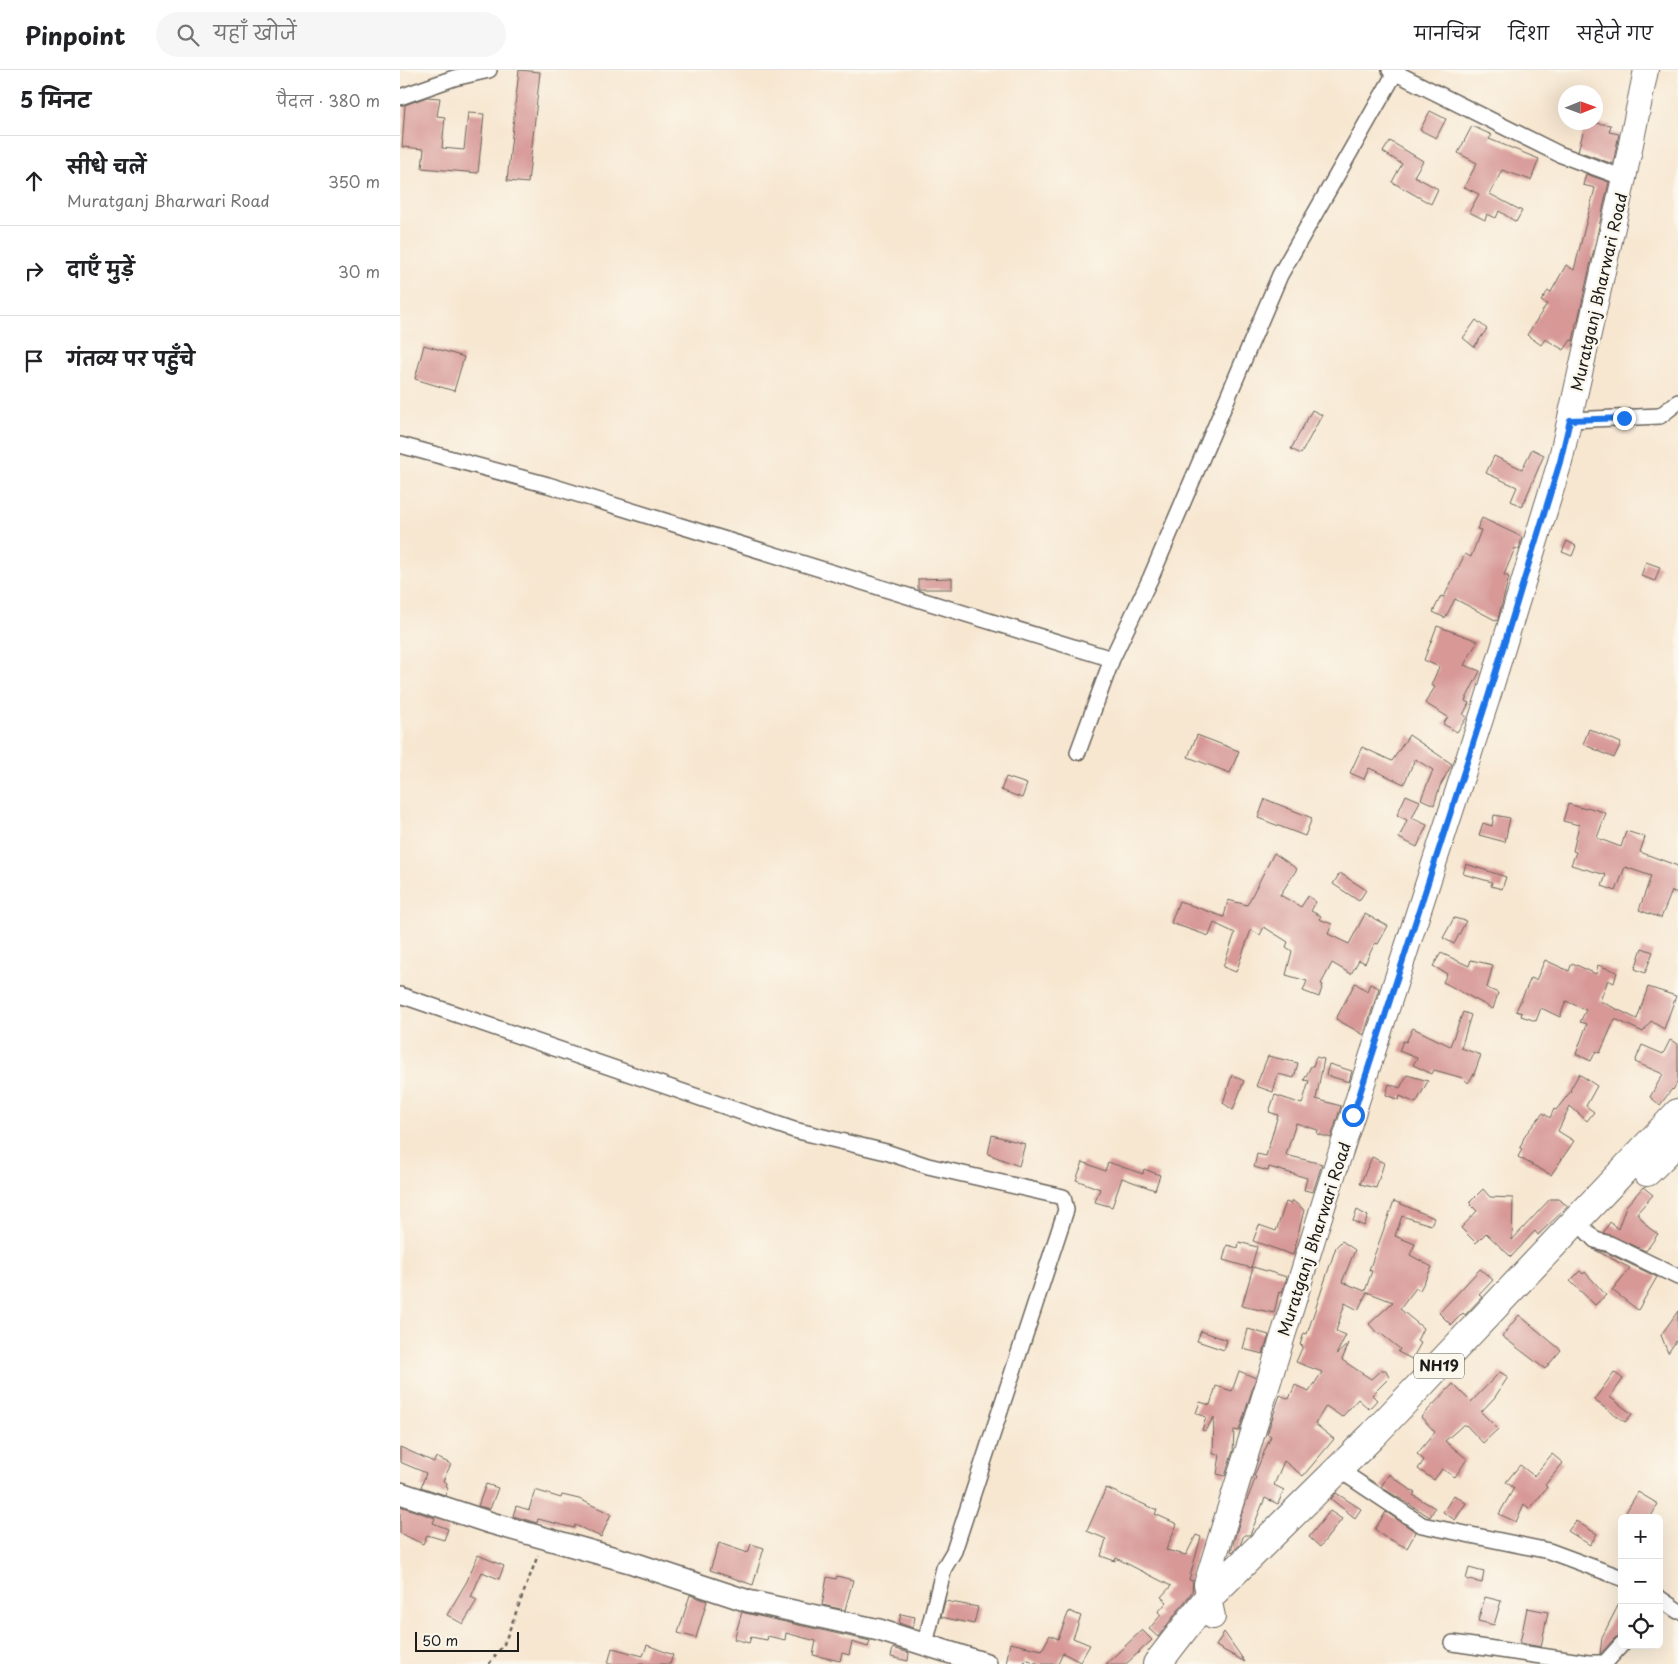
<!DOCTYPE html>
<html lang="hi">
<meta charset="utf-8">
<style>
:root{--surface:#fff;--page:#f6f6f6;--text:#202124;--muted:#757577;--line:#e0e0e0}
body{margin:0;font-family:"Playpen Sans","Playpen Sans Deva",sans-serif;background:var(--page);color:var(--text)}
.controls{position:absolute;right:15px;bottom:15px;display:grid;overflow:hidden;border-radius:8px;box-shadow:0 5px 20px #0002}
.controls button{width:45px;height:45px;display:grid;place-items:center;padding:0;border:0;border-bottom:1px solid var(--line);background:var(--surface);color:var(--text);font:25px sans-serif}
.compass{position:absolute;left:1158px;top:15px;width:45px;height:45px;border-radius:50%;background:var(--surface);box-shadow:0 5px 20px #0002;rotate:89deg}
.scale{position:absolute;left:15px;bottom:12px;width:104px;box-sizing:border-box;padding-left:5px;border:2px solid #1c1c1c;border-top:0;font-size:14px;line-height:18px;white-space:nowrap;color:#1c1c1c;-webkit-text-stroke:4px #fbf7ec;paint-order:stroke}
.stop{position:absolute;width:15px;height:15px;margin:-11px;border:4px solid #1a73e8;border-radius:50%;background:#fff}
.stop.end{background:#1a73e8;border-color:#fff;box-shadow:0 1px 5px #0008}
.list{margin:0;padding:0;list-style:none}
h2{display:flex;justify-content:space-between;align-items:center;height:65px;margin:0;padding:0 20px;font-size:21px}
h2 small{font-size:16px;font-weight:400;color:var(--muted)}
.list li{display:grid;grid-template-columns:32px 1fr auto;gap:15px;align-items:center;box-sizing:border-box;height:90px;padding:0 20px;border-top:1px solid var(--line)}
.list b{display:block;font-size:19px;white-space:nowrap}
.list p{margin:0;font-size:16px;white-space:nowrap;color:var(--muted)}
.list em{font-size:16px;font-style:normal;color:var(--muted)}
.icon{flex:none;width:28px;height:28px;fill:none;stroke:currentColor;stroke-width:2;stroke-linecap:round;stroke-linejoin:round}
.map{position:relative;flex:none;width:1278px;height:1594px;overflow:hidden}
header{display:flex;align-items:center;gap:30px;box-sizing:border-box;height:70px;padding:0 25px;background:var(--surface);border-bottom:1px solid var(--line)}
header strong{font-size:24px}
nav{display:flex;gap:28px;margin-inline-start:auto;font-size:18px}
.search{width:350px;height:45px;background:var(--page);display:flex;align-items:center;gap:12px;box-sizing:border-box;padding:0 18px;border-radius:28px;color:var(--muted);font-size:19px}
main{display:flex}
aside{flex:1;background:var(--surface)}
.map>svg:first-child{display:block}
.building{fill:#d79896}
.lines{fill:none;stroke-linecap:round;stroke-linejoin:round}
.street-casing{stroke:#69635b;stroke-width:18}
.secondary-casing{stroke:#69635b;stroke-width:24}
.primary-casing{stroke:#69635b;stroke-width:26}
.highway-casing{stroke:#69635b;stroke-width:30}
.path{stroke:#69635b;stroke-width:2.5;stroke-dasharray:4 4;stroke-linecap:butt}
.street{stroke:#fff;stroke-width:15}
.secondary{stroke:#fff;stroke-width:21}
.primary{stroke:#fff;stroke-width:24}
.highway{stroke:#fff;stroke-width:28}
.route{stroke:#1a73e8;stroke-width:6}
.labels{text-anchor:middle;stroke-width:5;stroke-linejoin:round;paint-order:stroke}
.shield{fill:#fbf7ec;stroke:#5f5e5a;stroke-width:1}
.shield-label{font-size:15px;font-weight:bold;fill:#1c1c1c}
.street-label{font-size:16px;fill:#1c1c1c;stroke:#fbf7ec}
</style>
<header>
<strong>Pinpoint</strong>
<div class="search"><svg class="icon" aria-label="search" viewBox="0 0 24 24"><circle cx="10" cy="10" r="6"/><path d="M15 15l6 6"/></svg>यहाँ खोजें</div>
<nav><a>मानचित्र</a><a>दिशा</a><a>सहेजे गए</a></nav>
</header>
<main>
<aside>
<h2>5 मिनट<small>पैदल · 380 m</small></h2>
<ul class="list">
<li><svg class="icon" aria-label="ahead" viewBox="0 0 24 24"><path d="M12 20V5M6 11l6-6 6 6"/></svg><div><b>सीधे चलें</b><p>Muratganj Bharwari Road</p></div><em>350 m</em></li>
<li><svg class="icon" aria-label="right" viewBox="0 0 24 24"><path d="M7 20v-9h11M14 6l5 5-5 5"/></svg><div><b>दाएँ मुड़ें</b></div><em>30 m</em></li>
<li><svg class="icon" aria-label="arrive" viewBox="0 0 24 24"><path d="M6 21V4h12l-3 4 3 4H6"/></svg><div><b>गंतव्य पर पहुँचे</b></div></li>
</ul>
</aside>
<div class="map">
<svg width="1278" height="1594" viewBox="0 0 1278 1594">
<rect width="100%" height="100%" fill="#fbf7ec"/>
<filter id="ink" filterUnits="userSpaceOnUse"><feTurbulence type="fractalNoise" baseFrequency=".02" numOctaves="2"/><feDisplacementMap in="SourceGraphic" scale="10" xChannelSelector="R" yChannelSelector="G"/><feConvolveMatrix kernelMatrix="1 2 1 2 8 2 1 2 1" color-interpolation-filters="sRGB"/></filter>
<filter id="wash" filterUnits="userSpaceOnUse"><feTurbulence type="fractalNoise" baseFrequency=".0096" numOctaves="4" result="noise"/><feDisplacementMap in="SourceGraphic" scale="20" xChannelSelector="R" yChannelSelector="G"/><feGaussianBlur stdDeviation="1.12" result="paint"/><feColorMatrix in="noise" values="0 0 0 0 0 0 0 0 0 0 0 0 0 0 0 0 0 1.4 0 .05"/><feComposite in="paint" operator="in"/></filter>
<g filter="url(#wash)">
<rect width="100%" height="100%" fill="#f7e7d1"/>
<g id="blocks">
<path class="building" d="M119 0 140 2 128 113 107 111Z
M27 27 40 28 37 46 45 47 42 78 64 80 68 43 84 44 78 103 22 98 24 79 2 77 5 35Z
M1030 41 1046 49 1036 68 1020 60Z
M1186 52 1211 55 1209 62 1219 64 1213 94 1178 81Z
M1072 56 1092 65 1089 69 1139 89 1131 110 1102 100 1090 124 1122 141 1116 152 1099 141 1096 148 1087 144 1085 150 1069 142 1079 124 1064 117 1077 93 1058 83Z
M990 71 1023 91 1014 106 1038 119 1031 134 992 112 1002 94 983 82Z
M1186 104 1209 112 1178 250 1175 256 1176 257 1173 271 1171 270 1164 280 1145 269 1141 275 1127 265 1147 234 1141 231 1148 221 1151 222 1166 195 1174 200 1195 118 1183 115Z
M1076 250 1087 259 1074 277 1063 268Z
M24 275 64 287 54 321 15 309Z
M912 340 922 345 901 384 891 379Z
M1132 379 1144 385 1122 437 1111 431 1117 417 1086 403 1094 386 1122 399Z
M1082 448 1122 467 1119 480 1115 478 1104 505 1109 507 1098 549 1097 551 1055 529 1045 548 1033 542 1041 526 1044 527 1065 484 1071 487 1081 460 1077 459Z
M1167 471 1176 476 1172 486 1162 482Z
M1246 492 1260 497 1255 511 1241 506Z
M552 508V519H518V509Z
M1037 556 1078 571 1064 595 1080 601 1065 631 1069 633 1063 645 1067 647 1057 662 1043 654 1048 647 1025 633 1035 617 1031 615 1039 597 1024 590Z
M1189 659 1221 673 1214 688 1183 674Z
M797 665 839 681 830 703 788 687Z
M1009 665 1052 694 1040 716 1034 735 1021 729 1033 700 1015 689 1004 714 969 698 964 709 950 703 962 677 992 691Z
M606 707 627 714 622 728 601 720Z
M1006 725 1020 731 1012 748 1027 755 1017 777 999 768 1007 750 997 745Z
M865 729 912 748 905 766 858 748Z
M1168 734 1186 739 1187 737 1206 743 1197 768 1221 777 1226 761 1245 767 1240 782 1278 796V823L1272 821 1261 848 1239 840 1251 806 1225 797 1216 821 1202 816 1206 805 1171 795 1176 782 1173 781 1179 755 1163 751Z
M1094 745 1110 748 1105 772 1079 765 1083 753 1092 756Z
M874 783 897 799 880 825 901 837 908 826 916 832 911 841 921 846 919 849 932 854 928 864 949 874 965 844 988 856 978 874 975 873 965 893 959 890 951 904 932 893 921 914 923 915 919 927 903 921 907 911 886 905 892 881 886 877 888 872 864 857 860 865 851 860 836 902 823 897 835 863 814 853 809 866 771 853 779 831 824 847 828 830 847 835Z
M1066 794 1106 807 1102 819 1091 816 1092 812 1063 804Z
M940 803 966 820 959 831 933 814Z
M1054 848 1066 851 1054 874 1043 868Z
M1242 878 1253 882 1245 903 1235 899Z
M1041 883 1069 896 1071 890 1093 895 1087 918 1098 923 1093 939 1043 912 1047 904 1033 896Z
M1145 890 1169 901 1172 893 1196 904 1198 895 1217 902 1214 913 1208 910 1200 931 1237 949 1248 917 1276 926 1264 959 1251 951 1243 962 1215 949 1200 983 1196 981 1191 991 1176 984 1187 954 1180 952 1186 940 1166 931 1160 947 1141 938 1136 951 1121 946 1122 943 1116 941 1131 908 1136 910Z
M955 913 967 921 970 914 979 918 964 965 936 949Z
M1063 942 1071 945 1061 978 1081 985 1074 1004 1068 1013 1063 1008 1034 1000 1032 1004 1013 995 1017 988 999 981 1003 971 1006 972 1013 958 1050 976Z
M1270 970 1278 974V1011L1273 1020 1272 1019 1260 1035 1250 1027 1263 1004 1235 992 1242 975 1263 984Z
M868 986 898 993 894 1008 878 1004 873 1022 856 1016Z
M916 987 924 989 916 1029 941 1036 931 1068 917 1064 918 1060 896 1053 886 1085 922 1094 913 1122 904 1120 907 1108 869 1097 868 1101 854 1097 857 1084 866 1086 878 1045 869 1042 875 1025 902 1034 909 1011 904 1010 911 996H913Z
M929 994 952 1001 949 1012 926 1005Z
M1179 1004 1197 1016 1186 1036 1194 1042 1187 1051 1170 1036 1158 1061 1174 1071 1151 1105 1118 1087 1122 1079 1120 1078 1125 1065 1143 1043 1150 1048 1154 1039 1156 1040 1171 1021 1170 1020Z
M832 1005 844 1011 833 1040 823 1033Z
M1007 1005 1028 1011 1016 1033 1000 1026 999 1030 986 1025 989 1014 1000 1018Z
M592 1065 625 1074 619 1096 588 1084Z
M972 1087 984 1093 976 1118 960 1114Z
M683 1092 705 1101 708 1092 743 1104 744 1099 760 1105 755 1120 722 1108 712 1137 695 1132 700 1119 676 1110Z
M1243 1117 1253 1125 1237 1143 1249 1158 1258 1164 1246 1181 1203 1163 1210 1152 1218 1159 1226 1136Z
M1083 1119 1090 1127 1113 1128 1112 1170 1150 1129H1158L1168 1136 1138 1165 1135 1161 1111 1187 1086 1163 1076 1173 1061 1158 1077 1141 1069 1133Z
M892 1130 904 1140 893 1185 853 1171 859 1155 876 1161 886 1132 891 1134Z
M994 1131 1034 1148 1031 1155 1002 1146 995 1166 1015 1174 1010 1185 1032 1197 1020 1220 1016 1218 1000 1239 1023 1258 1017 1271 1021 1273 1012 1289 998 1282 1000 1279 980 1263 978 1264 969 1254 993 1232 967 1222 958 1240 945 1233 936 1261 946 1265 936 1285 949 1273 942 1290 971 1309 981 1300H986L989 1308 972 1325 977 1330 969 1339 958 1329 942 1347 926 1336 915 1354 934 1369 903 1406 884 1391 874 1415 884 1420 878 1434 865 1428 850 1465H844L840 1475 832 1482 831 1481 842 1443 856 1407 854 1406 871 1366 867 1364 880 1325 889 1329 895 1315 909 1322 922 1302 896 1292 903 1276 900 1275 904 1263 907 1264 936 1177 942 1171 955 1180 942 1212 965 1221 972 1201 969 1200Z
M957 1140 968 1146 964 1156 953 1151Z
M839 1172 857 1177 851 1198 823 1190 827 1175 838 1178Z
M1193 1179 1207 1183 1257 1207 1238 1240 1212 1220 1230 1198Z
M853 1197 887 1207 882 1222 879 1221 874 1243 842 1236Z
M1080 1199 1093 1210 1079 1225 1082 1227 1065 1245 1063 1243 1051 1255 1039 1243Z
M1180 1201 1183 1204 1185 1202 1206 1225 1195 1235 1170 1211Z
M1278 1241V1268L1268 1283 1261 1265Z
M1119 1245 1161 1280 1145 1299 1102 1266Z
M848 1259 869 1265 863 1284 843 1279Z
M801 1261 827 1270 824 1280 797 1271Z
M839 1301 856 1308 839 1361 834 1360 833 1381 825 1406 817 1404 820 1385 813 1384 814 1347 805 1361 802 1360 806 1347 796 1343 800 1332 810 1335 816 1316 832 1321Z
M1100 1302 1108 1307 1095 1327 1081 1342 1098 1359 1083 1373 1066 1355H1063L1045 1371 1067 1389 1055 1407 1042 1399 1034 1410 1018 1399 1024 1390 1017 1384 1035 1362 1021 1347 1053 1314 1071 1332Z
M1214 1302 1223 1309 1210 1327 1232 1344 1225 1352 1194 1330Z
M0 1377 34 1392 36 1387 51 1394 43 1411 47 1413 46 1417 48 1418 45 1425 21 1417 26 1403 0 1392Z
M1152 1384 1163 1393 1145 1415 1147 1417 1130 1439 1124 1434 1116 1452 1099 1444 1114 1418 1106 1412 1120 1395 1134 1406Z
M989 1404 1015 1423 1013 1425 1035 1438 1030 1447 981 1417Z
M86 1414 98 1418 90 1439 78 1436Z
M706 1418 757 1440 755 1444 777 1454 766 1480 786 1485 796 1465 801 1467 789 1510 793 1511 792 1522 758 1567 749 1559 761 1545 758 1542 767 1532 761 1527 771 1516 716 1488 715 1491 701 1486 706 1469 687 1461Z
M135 1420 161 1428 162 1425 179 1429 211 1444 201 1467 175 1455 174 1458 138 1449 137 1453 113 1446 116 1436 129 1440Z
M1238 1422 1258 1434 1250 1448H1235L1226 1442Z
M936 1423 961 1439 955 1448 931 1429Z
M1054 1425 1066 1433 1055 1450 1043 1442Z
M0 1436 35 1448 33 1453 48 1459 44 1470 27 1465 23 1474 0 1463Z
M930 1441 942 1449 920 1477 909 1467Z
M986 1442 1016 1462 1007 1478 983 1466 975 1459Z
M1176 1451 1197 1464 1190 1475 1168 1461Z
M319 1473 348 1483 351 1474 364 1478 353 1515 310 1500Z
M78 1485 104 1496 99 1509 82 1502 71 1527 77 1530 63 1554 47 1545 67 1511Z
M1069 1498 1084 1502 1082 1513 1066 1509Z
M437 1506 453 1510 445 1540 422 1535 427 1507 436 1509Z
M290 1525 307 1531 296 1568 278 1563Z
M1085 1527 1101 1531 1094 1555 1078 1551Z
M1222 1528V1565L1215 1568 1200 1584 1202 1567Z
M545 1531 578 1537 574 1554 541 1547Z
M1127 1538 1148 1542 1141 1577 1120 1573Z
M669 1541 681 1546 673 1568 690 1575 680 1592 663 1583 658 1594H640L625 1589 624 1594H606L610 1573 642 1580 650 1565 658 1569Z
M342 1542 345 1543 470 1571 468 1577 452 1572 449 1585 442 1583 440 1591 413 1585 416 1571 386 1563 385 1570 368 1566 367 1570 351 1567 349 1573 334 1569Z
M501 1544 515 1547 513 1558 499 1553Z
M742 1560 752 1570 726 1594H706Z
M824 1562 845 1592 816 1576Z
M247 1575 273 1585 270 1594H208L212 1578 243 1586Z
M493 1578 509 1583 508 1591 491 1587Z"/>
</g>
</g>
<g filter="url(#ink)">
<use href="#blocks" fill-opacity="0" stroke="#69635b" stroke-width="1"/>
<g class="lines">
<defs>
<path id="street" d="M990 0 1159 84 1224 108
M0 27 54 8 89 0
M1170 350 1260 346 1278 332
M0 375 148 415 712 589
M678 682 712 589 751 507 880 205 995 3
M0 925 394 1060 486 1082 528 1096 663 1127 666 1140 554 1481 544 1498 525 1574
M1176 1150 1195 1170 1210 1174 1278 1207
M938 1399 1022 1455 1149 1481 1222 1508
M1259 1528 1278 1541
M1053 1573 1188 1593H1205L1222 1574"/>
<path id="secondary" d="M0 1423 91 1453 233 1493 348 1531 479 1560 586 1594"/>
<path id="primary" d="M813 1547 806 1514 926 1127 1088 627 1160 392 1224 108 1246 0"/>
<path id="highway" d="M1247 1102 1278 1071
M757 1594 807 1529 972 1366 1278 1043"/>
</defs>
<use href="#street" class="street-casing"/>
<use href="#secondary" class="secondary-casing"/>
<use href="#primary" class="primary-casing"/>
<use href="#highway" class="highway-casing"/>
<path class="path" d="M89 1594 104 1574 138 1485"/>
<use href="#street" class="street"/>
<use href="#secondary" class="secondary"/>
<use href="#primary" class="primary"/>
<use href="#highway" class="highway"/>
</g>
</g>
<g class="lines" filter="url(#ink)">
<path class="route" d="M953 1045 1088 627 1160 392 1170 350 1224 348"/>
</g>
<g class="labels">
<rect class="shield" x="1014" y="1283.5" width="50" height="25" rx="4"/>
<g class="shield-label">
<text x="1039" y="1301">NH19</text>
</g>
<g class="street-label">
<text transform="translate(1199 222) rotate(-77)" y="6">Muratganj Bharwari Road</text>
<text transform="translate(914 1169) rotate(-72)" y="6">Muratganj Bharwari Road</text>
</g>
</g>
</svg>
<div class="controls">
<button>+</button>
<button>−</button>
<button><svg class="icon" aria-label="locate" viewBox="0 0 24 24"><circle cx="12" cy="12" r="6"/><path d="M12 2v4M12 18v4M2 12h4M18 12h4"/></svg></button>
</div>
<svg class="compass" viewBox="-18 -18 36 36"><path d="M0-13l5 13h-10z" fill="#e53935"/><path d="M0 13l5-13h-10z" fill="#757577"/></svg>
<div class="scale">50 m</div>
<div class="stop" style="left:953px;top:1045px"></div>
<div class="stop end" style="left:1224px;top:348px"></div>
</div>
</main>
